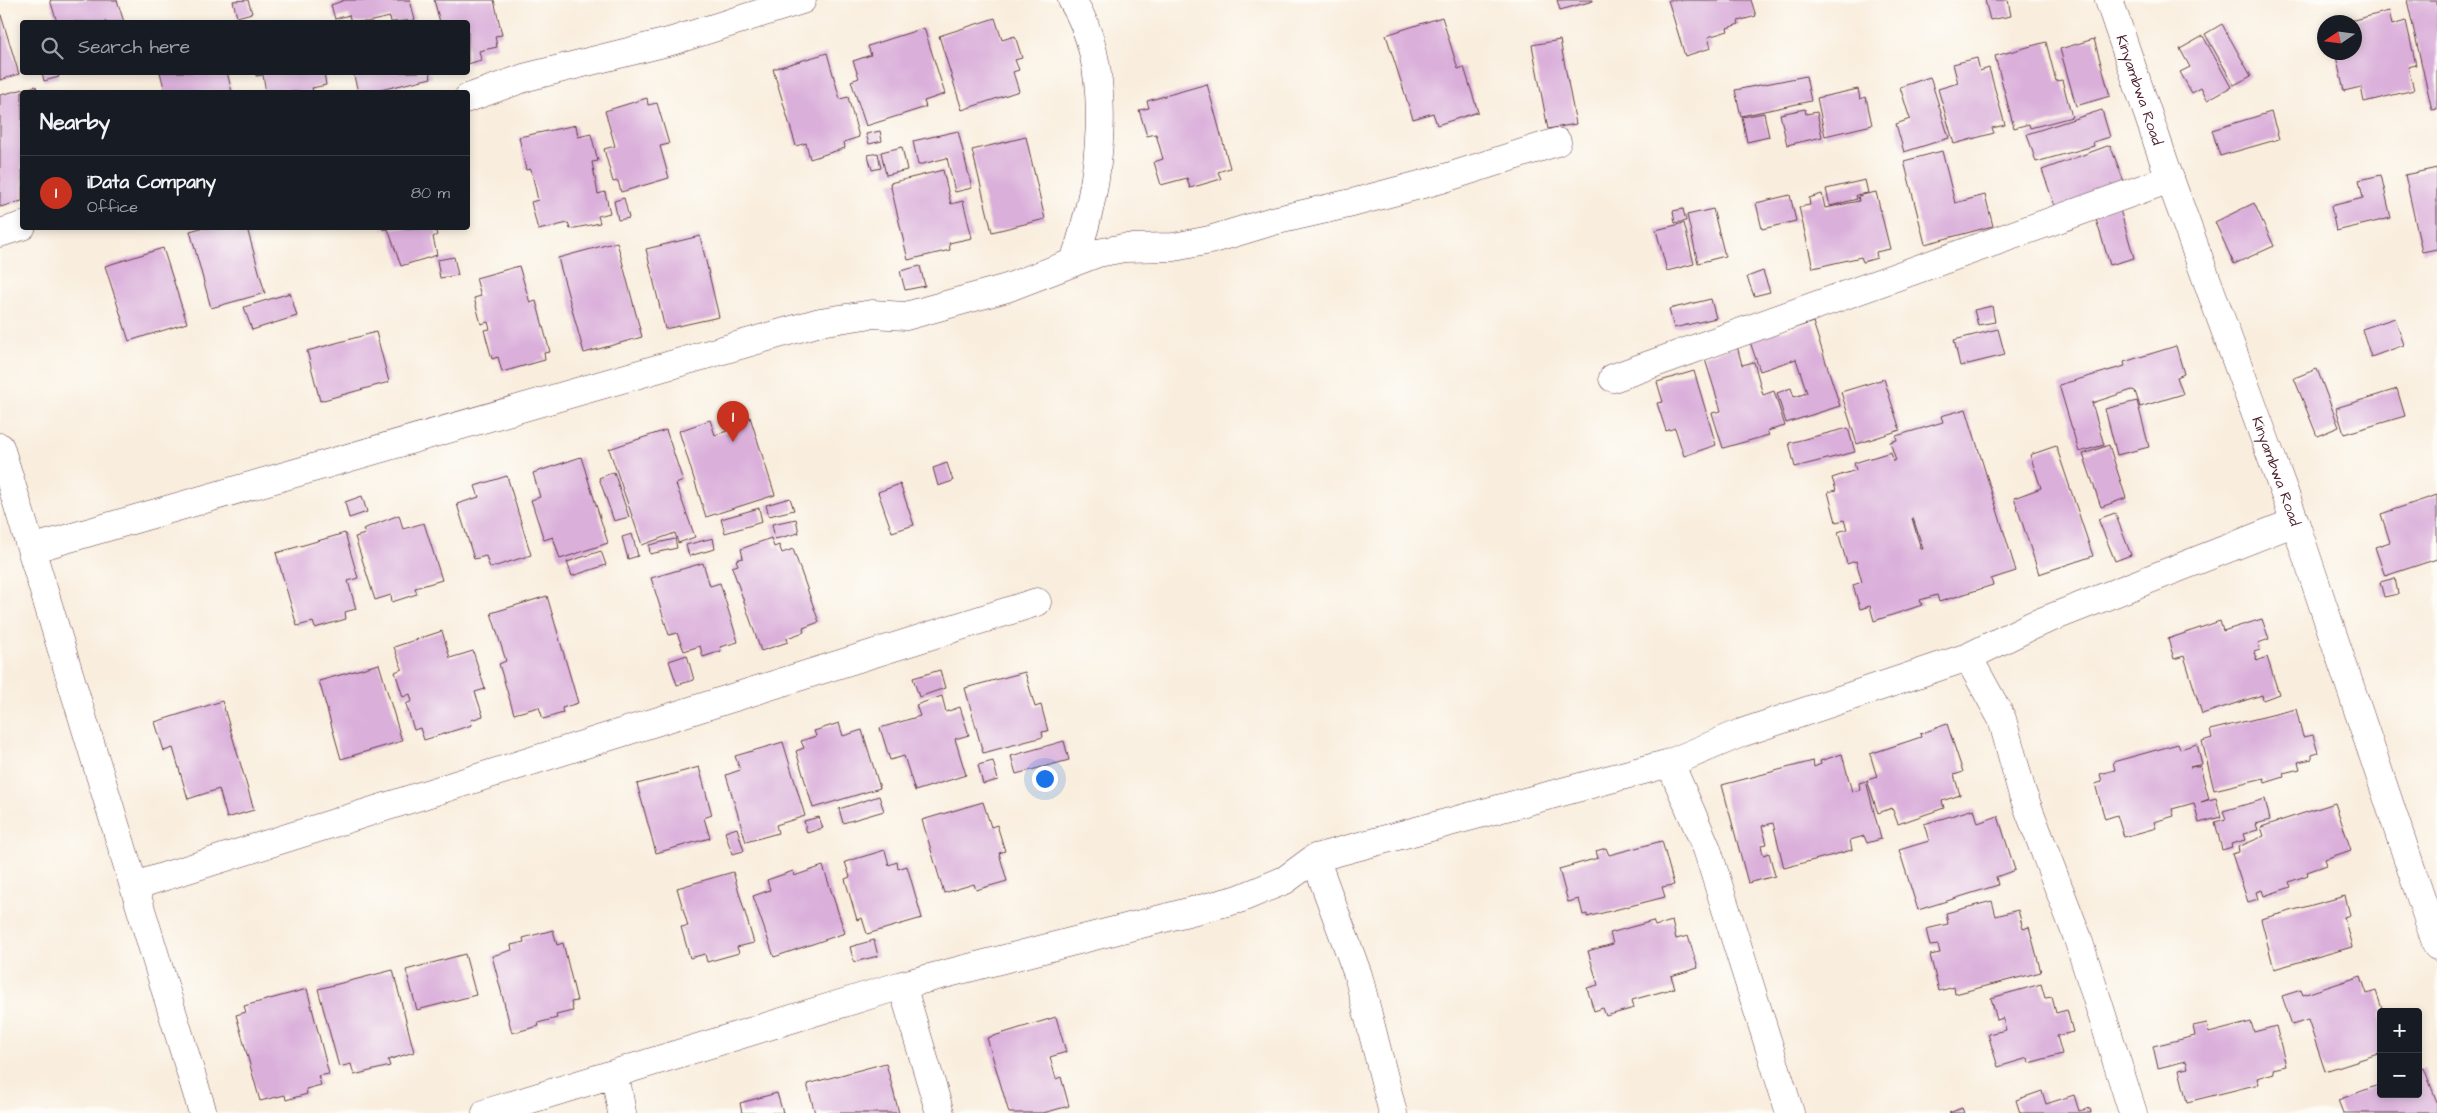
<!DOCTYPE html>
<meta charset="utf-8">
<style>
:root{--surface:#171b24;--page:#20242c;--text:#f1f3f6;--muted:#9ea1a6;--line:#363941;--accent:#c8321e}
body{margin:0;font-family:"Architects Daughter",sans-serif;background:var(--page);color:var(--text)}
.controls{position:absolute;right:15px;bottom:15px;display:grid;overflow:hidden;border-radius:5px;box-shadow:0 2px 8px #0003}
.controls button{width:45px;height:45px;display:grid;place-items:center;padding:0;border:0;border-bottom:1px solid var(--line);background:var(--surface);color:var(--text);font:25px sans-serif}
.compass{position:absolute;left:2317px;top:15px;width:45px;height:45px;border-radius:50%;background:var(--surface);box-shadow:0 2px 8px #0003;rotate:257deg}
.you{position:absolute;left:1044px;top:778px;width:18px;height:18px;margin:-12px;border:4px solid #fff;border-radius:50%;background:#1a73e8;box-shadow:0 0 0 8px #1a73e833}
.badge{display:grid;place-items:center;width:32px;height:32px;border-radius:50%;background:var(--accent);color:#fff;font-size:16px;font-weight:700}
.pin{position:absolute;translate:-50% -41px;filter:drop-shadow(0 1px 2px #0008)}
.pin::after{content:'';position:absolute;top:26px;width:18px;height:15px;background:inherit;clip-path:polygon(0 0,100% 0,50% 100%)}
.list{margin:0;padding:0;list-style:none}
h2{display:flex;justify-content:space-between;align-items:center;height:65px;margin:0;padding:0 20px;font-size:21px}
h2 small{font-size:16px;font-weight:400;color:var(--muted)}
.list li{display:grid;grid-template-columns:32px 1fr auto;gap:15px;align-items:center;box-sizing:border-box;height:75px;padding:0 20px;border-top:1px solid var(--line)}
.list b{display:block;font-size:19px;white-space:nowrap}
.list p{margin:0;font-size:16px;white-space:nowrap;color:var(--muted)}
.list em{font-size:16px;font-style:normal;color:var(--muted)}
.icon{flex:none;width:28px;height:28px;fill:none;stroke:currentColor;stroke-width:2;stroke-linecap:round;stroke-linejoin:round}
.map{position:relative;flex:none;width:2437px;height:1113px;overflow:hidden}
.search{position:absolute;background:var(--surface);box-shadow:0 2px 8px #0003;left:20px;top:20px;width:450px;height:55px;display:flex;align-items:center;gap:12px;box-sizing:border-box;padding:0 18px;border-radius:5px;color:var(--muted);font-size:19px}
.panel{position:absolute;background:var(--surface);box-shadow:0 2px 8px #0003;left:20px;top:90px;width:450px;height:140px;border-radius:5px}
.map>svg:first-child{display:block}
.building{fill:#daafda;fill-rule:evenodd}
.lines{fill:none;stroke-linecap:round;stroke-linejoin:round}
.minor-casing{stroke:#643e46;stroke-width:29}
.tertiary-casing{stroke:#643e46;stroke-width:29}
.minor{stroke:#fff;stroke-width:28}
.tertiary{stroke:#fff;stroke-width:28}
.labels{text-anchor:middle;stroke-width:4;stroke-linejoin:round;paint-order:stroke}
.street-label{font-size:15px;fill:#4a1f2b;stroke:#fdfcf7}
</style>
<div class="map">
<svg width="2437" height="1113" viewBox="0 0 2437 1113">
<rect width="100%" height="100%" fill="#fdfcf7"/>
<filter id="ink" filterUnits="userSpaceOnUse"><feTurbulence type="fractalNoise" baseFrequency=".02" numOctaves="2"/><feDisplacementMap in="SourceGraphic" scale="10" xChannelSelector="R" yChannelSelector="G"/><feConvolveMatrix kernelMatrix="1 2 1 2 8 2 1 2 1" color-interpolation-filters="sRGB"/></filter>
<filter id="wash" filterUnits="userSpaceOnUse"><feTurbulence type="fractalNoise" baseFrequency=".0096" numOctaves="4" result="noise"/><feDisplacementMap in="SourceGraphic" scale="20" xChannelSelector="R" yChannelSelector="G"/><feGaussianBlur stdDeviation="1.12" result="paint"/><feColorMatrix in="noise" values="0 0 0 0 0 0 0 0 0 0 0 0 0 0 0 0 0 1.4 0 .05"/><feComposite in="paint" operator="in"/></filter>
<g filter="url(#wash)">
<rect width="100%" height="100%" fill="#f9eede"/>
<g id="blocks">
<path class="building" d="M50 0H117L124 22H57Z
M248 0 252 13 237 17 233 1Z
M345 0H410L415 20 391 22 390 17 367 22H351L349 15 335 19 331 5Z
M434 0H494L502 35 495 36 497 47 479 51 481 60 468 64V22H440Z
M1557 0H1593V1L1560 10Z
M1668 0H1751L1756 16 1738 21 1739 24 1727 28 1728 31 1708 37 1711 48 1685 56Z
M1985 0H2008L2011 16 1990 20Z
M2407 0H2437V109L2432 110Z
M2389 11 2392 25 2406 21 2416 65 2408 67 2414 90 2364 102 2361 87 2344 91 2335 52H2354V22H2346Z
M0 12 19 74 0 80Z
M1442 17 1458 69 1464 67 1478 112 1437 125 1433 113 1413 119 1386 35Z
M995 18 1002 40 1015 36 1022 58 1015 60 1019 70 1013 72 1019 91 962 110 939 36Z
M2222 24 2251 76 2234 85 2205 34Z
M924 28 945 94 924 101 926 107 866 126 851 81 859 78 853 61 871 55 868 46Z
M2203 36 2231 87 2207 100 2201 88 2192 93 2180 72 2190 67 2180 49Z
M2094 39 2110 96 2076 106 2060 49Z
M1560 40 1576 124 1548 129 1532 45Z
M2046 42 2056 81 2062 80 2072 117 2030 128 2029 124 2014 128 1995 56Z
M827 53 840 99 848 97 859 137 844 142 845 148 810 159 806 143 796 146 773 69Z
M1977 58 1980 71 1989 68 2005 125 1992 128 1994 133 1954 144 1938 89 1958 83 1953 64Z
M42 72H57L59 77 44 81Z
M160 72H227L232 92H165Z
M256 72H324L326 85 312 88 313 92H266L263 75 256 76Z
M353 72H430L431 78 372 92H358Z
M1806 76 1811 101 1741 116 1735 90Z
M1930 77 1949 138 1904 152 1896 124 1910 119 1900 87Z
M1207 84 1230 168 1218 172 1221 179 1190 188 1187 178 1161 185 1154 162 1163 159 1156 134 1147 136 1139 110 1149 108 1147 101Z
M36 86 38 92H22V201L0 207V95Z
M1858 89 1860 99 1866 97 1872 125 1825 136 1817 98Z
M647 98 648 105 657 103 669 144 660 146 669 178 621 192 618 181 613 182 604 149 615 146 605 111Z
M1805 109 1806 114 1817 112 1822 137 1787 145 1780 114Z
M2102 110 2110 137 2093 142 2094 146 2036 162 2027 134Z
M2271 112 2279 139 2220 156 2212 130Z
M1764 113 1769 137 1747 142 1742 117Z
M576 125 578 137 591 134 598 161 592 162 598 194 605 192 610 213 598 216 600 223 570 229 568 223 538 230 531 202 538 200 531 169 526 170 519 137Z
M880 131 882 141 869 144 866 134Z
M958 131 972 188 955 192 947 158 918 165 913 141Z
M1026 137 1045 219 992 232 972 150Z
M2110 145 2126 187 2057 212 2042 170Z
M902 147 907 170 886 175 881 152Z
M1942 151 1955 203 1985 195 1993 226 1925 244 1904 161Z
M878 153 881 168 872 170 868 155Z
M2437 168V249L2422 252 2405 175Z
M943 170 951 204 963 201 972 238 949 243 950 250 908 260 890 183Z
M2381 175 2391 218 2336 231 2331 206 2363 198 2359 180Z
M1865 180 1868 193 1856 195 1857 199 1830 206 1826 189Z
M1876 192 1890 249 1876 252 1877 258 1863 262 1861 257 1813 268 1799 207 1810 205 1809 198 1822 194 1825 208 1859 201 1858 196Z
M1790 195 1796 221 1762 229 1756 203Z
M624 198 629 218 618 220 614 201Z
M2254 203 2274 246 2234 264 2215 222Z
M2119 206 2134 258 2110 265 2094 213Z
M1683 209 1686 221 1675 223 1673 211Z
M1713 209 1725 256 1698 263 1687 215Z
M1684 223 1694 264 1667 271 1656 230Z
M201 228H247L265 293 211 308 190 231Z
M382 228H435L437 235 433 237 437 255 401 266 388 229 383 230Z
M700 236 719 317 665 329 646 249Z
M617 242 642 337 584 353 558 258Z
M163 248 187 323 129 341 105 266Z
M454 257 458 275 440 278 437 260Z
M519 266 530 303 536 301 550 352 544 353 545 360 502 372 498 357 492 359 484 330 490 329 488 322 481 324 474 298 481 296 476 278Z
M920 266 925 286 905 290 900 271Z
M1763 271 1770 292 1754 296 1747 277Z
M290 293 297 316 252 330 244 307Z
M1711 299 1716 318 1674 328 1669 309Z
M1992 306 1995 322 1978 325 1974 310Z
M2395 318 2404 345 2371 357 2362 329Z
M1813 322 1840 406 1786 423 1777 393 1791 388 1794 397 1807 393 1796 359 1760 371 1748 336 1788 330Z
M1998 329 2005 355 1960 366 1954 340Z
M376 332 389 382 320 401 307 351Z
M1737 346 1742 365 1754 362 1763 395 1774 391 1785 426 1767 431 1769 435 1723 448 1712 413 1721 411 1704 356Z
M2176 346 2184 374 2177 377 2183 394 2140 407 2135 391 2132 390 2092 403 2104 445 2079 452 2059 385 2125 366 2124 362Z
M2317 369 2339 427 2317 436 2294 378Z
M1694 371 1716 445 1684 456 1675 428 1666 431 1657 403 1663 402 1657 382Z
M1884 379 1900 430 1857 444 1841 392Z
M2397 389 2405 416 2344 434 2336 408Z
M2137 401 2149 447 2117 455 2105 409Z
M1966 409 2016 571 1991 579 1993 585 1939 602 1937 595 1920 600 1922 605 1874 621 1870 606 1860 609 1853 585 1862 582 1856 561 1847 564 1838 532 1847 529 1844 520 1836 522 1828 492 1836 490 1832 478 1856 470 1854 463 1891 452 1893 461 1896 460 1890 442 1897 440 1896 436 1943 422 1941 416ZM1912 518H1913L1923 549H1921Z
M750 417 775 495 706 517 679 431 710 420 715 435 727 431 725 425Z
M1848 428 1855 452 1795 467 1789 443Z
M666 430 683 481 676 484 695 537 678 543 675 533 642 545 609 449Z
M2109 445 2126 498 2101 507 2083 454Z
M2056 446 2093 556 2039 574 2014 498 2041 488 2030 455Z
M581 457 608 543 560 559 553 537 544 540 531 500 540 497 533 473Z
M947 463 953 481 938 486 933 468Z
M614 472 629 517 614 521 599 478Z
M507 476 531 555 490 568 486 556 474 559 457 504 479 497 475 486Z
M900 484 914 525 892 532 878 492Z
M2437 495V559L2385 576 2375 547 2390 542 2381 514Z
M362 496 367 512 349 518 345 502Z
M790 498 794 510 769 516 766 505Z
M759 508 762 522 725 533 721 519Z
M2115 513 2131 555 2115 561 2098 519Z
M399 515 403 529 424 523 442 580 415 588 417 594 392 602 391 595 375 600 355 537 365 534 363 529Z
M796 519 799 533 775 539 772 524Z
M345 533 358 578 348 581 356 609 345 612 346 619 315 628 313 622 297 626 276 553Z
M632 534 638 556 628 559 622 537Z
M713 538 715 549 689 556 686 545Z
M771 538 774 547 779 545 782 553 793 549 819 622 803 628 804 632 787 638 788 642 761 651 732 567 738 565 736 560 743 558 741 549Z
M675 539 677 548 650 554 649 545Z
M601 551 606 565 572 576 567 562Z
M703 563 710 586 720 583 738 642 720 647 721 651 703 657 700 646 684 651 677 633 669 635 651 578Z
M2395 578 2398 594 2384 597 2380 582Z
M547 596 578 703 562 708 563 713 543 719 539 707 514 714 499 664 506 661 491 613Z
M2262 619 2269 639 2258 643 2260 650 2254 652 2257 661 2267 657 2279 694 2263 700 2262 695 2202 714 2184 656 2174 659 2168 639 2220 621 2223 631Z
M442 631 450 658 473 651 485 689 475 692 483 716 471 720 472 725 424 740 420 728 414 730 406 704 412 701 410 694 403 697 395 672 402 669 394 647Z
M687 655 694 680 677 685 669 661Z
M379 664 402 741 341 759 319 681Z
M940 670 945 688 919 697 913 678Z
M1025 672 1035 707 1041 705 1048 731 1042 732 1043 737 983 753 965 688Z
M942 696 946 712 960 707 969 735 955 739 966 775 915 791 904 756 890 760 880 728 920 716 916 705Z
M222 701 254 810 227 818 219 789 188 799 173 748 164 751 155 722Z
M2296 709 2303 737 2313 735 2318 753 2312 755V759L2298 762 2300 769 2283 773 2284 777 2265 783 2264 778 2214 790 2202 741 2212 738 2210 730Z
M839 723 843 736 862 730 880 788 813 808 796 751 804 748 801 741 816 736 814 731Z
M1947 724 1963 772 1954 775 1960 795 1942 801 1944 808 1898 824 1892 808 1878 813 1867 780 1877 777 1870 754 1921 737 1920 734Z
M1064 741 1069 760 1016 774 1011 756Z
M783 742 805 816 776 825 778 833 746 842 726 775 740 770 735 756Z
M2178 744 2180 749 2197 744 2202 764 2190 767 2200 766 2209 799 2201 802 2216 798 2221 817 2199 823 2194 803 2172 809 2174 816 2154 822 2156 828 2124 837 2117 815 2105 819 2095 784 2102 782 2100 774 2115 770 2113 762Z
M1842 754 1852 792 1860 790 1859 783 1866 781 1881 839 1867 843 1864 836 1850 840 1852 850 1784 868 1773 823 1762 826 1767 844 1761 845 1763 855 1769 853 1775 876 1748 883 1722 785 1813 761 1814 767 1821 764 1820 761Z
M993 761 998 780 983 784 978 765Z
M699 767 712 815 704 818 710 838 656 853 637 784Z
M879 796 884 811 843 823 839 809Z
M2265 799 2270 820 2256 824 2258 830 2243 834 2245 840 2231 844 2232 847 2222 850 2215 822 2226 819 2223 811Z
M983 802 991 827 997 825 1005 851 999 853 1007 881 976 890 974 884 944 893 922 820Z
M2335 803 2351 850 2325 859 2327 865 2307 872 2308 875 2289 882 2291 887 2264 896 2262 890 2256 892 2258 899 2248 902 2232 854 2239 852 2238 847 2264 836 2261 827Z
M1974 809 1978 823 1998 816 2015 870 1996 877 1998 885 1918 910 1899 850 1929 841 1924 824Z
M819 817 823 828 807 833 804 821Z
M737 828 744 851 732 854 725 832Z
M1662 841 1674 885 1662 887 1665 897 1587 917V914L1583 915 1579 899 1568 902 1559 869 1598 858 1596 851 1606 848 1609 855Z
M885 850 889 865 897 862 898 869 907 866 922 918 867 934 862 918 857 920 845 879 850 877 845 862Z
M823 866 845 933 774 957 753 896 770 890 767 880 793 871 794 876Z
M733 872 754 943 737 947 739 953 707 962 705 954 690 958 681 927 688 926 677 888Z
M2345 896 2350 915 2344 917 2352 947 2274 969 2261 919Z
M1992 901 1996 916 2018 910 2023 929 2029 927 2041 972 1955 994 1954 987 1939 991 1930 955 1940 953 1938 945 1930 946 1926 929 1948 924 1946 913Z
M1653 921 1655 926 1672 921 1676 939 1688 936 1698 968 1671 976 1675 988 1632 1000 1634 1008 1606 1016 1603 1008 1594 1011 1587 988 1598 985 1588 951 1613 944 1610 933Z
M553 930 557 945 563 943 577 1001 571 1002 573 1011 556 1015 557 1018 538 1023 539 1026 512 1033 492 956 512 950 511 945 524 942 523 938Z
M874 940 878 956 854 962 850 947Z
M465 954 476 995 417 1010 406 970Z
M393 970 414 1052 388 1060 390 1066 354 1075 351 1064 339 1067 318 989Z
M2361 976 2367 994 2376 991 2383 1012H2381V1053L2325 1071 2308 1020 2292 1025 2282 996 2301 990 2303 995Z
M2041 984 2045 998 2052 997 2056 1013 2067 1010 2073 1032 2057 1036 2062 1054 2029 1063 2028 1058 1998 1067 1988 1034 2006 1030 2003 1018 1997 1020 1991 998Z
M307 989 329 1074 318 1076 321 1085 306 1089 307 1094 286 1100 285 1095 260 1101 236 1015 246 1012 244 1006Z
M1056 1017 1066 1052 1050 1057 1056 1079 1061 1077 1069 1106 1043 1113H1009L987 1038Z
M2251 1022 2254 1032 2276 1026 2286 1066 2273 1069 2274 1073 2257 1078 2259 1084 2187 1102 2179 1070 2188 1068 2186 1061 2158 1068 2153 1046 2195 1036 2193 1026 2207 1023 2209 1033Z
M886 1063 899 1113H815L807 1084Z
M2424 1068 2437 1102V1113H2343L2338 1100 2381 1084V1094H2418V1070Z
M2042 1091 2046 1104 2074 1095 2079 1111 2090 1108 2091 1113H2020L2016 1100Z
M777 1093 783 1113H742L740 1103Z
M1962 1108 1964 1113H1949Z"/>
</g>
</g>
<g filter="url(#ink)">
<use href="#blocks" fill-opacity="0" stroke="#643e46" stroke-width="1"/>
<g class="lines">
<defs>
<path id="minor" d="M1072 0C1116 71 1101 185 1074 261
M468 98 527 77 672 41 802 0
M0 233 22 226
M1613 378 2170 179
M0 447 203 1113
M31 549 820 322 872 314 906 316 1007 288 1098 253 1124 248 1174 247 1210 240 1273 221 1352 203 1442 179 1557 142
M1968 657 2002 719 2022 792 2077 936 2133 1113
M1670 763 1707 849 1790 1113
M1315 858 1358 975 1393 1113
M134 886 1037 602
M902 985 940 1113
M615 1074 622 1113
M486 1113 902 985 1239 899 1285 880 1315 858 1670 763 1741 733 1968 657 2033 625 2295 522"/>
<g id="tertiary">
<path id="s1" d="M2109 0 2170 179 2295 522 2437 946"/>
</g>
</defs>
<use href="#minor" class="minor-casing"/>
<use href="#tertiary" class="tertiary-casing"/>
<use href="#minor" class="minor"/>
<use href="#tertiary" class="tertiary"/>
</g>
</g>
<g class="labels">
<g class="street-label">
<text dy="5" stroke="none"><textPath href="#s1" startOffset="95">Kinyambwa Road</textPath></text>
<text dy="5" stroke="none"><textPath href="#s1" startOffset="500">Kinyambwa Road</textPath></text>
</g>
</g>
</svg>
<div class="controls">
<button>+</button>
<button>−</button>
</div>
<svg class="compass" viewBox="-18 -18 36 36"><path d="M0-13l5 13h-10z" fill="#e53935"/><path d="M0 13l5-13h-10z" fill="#9ea1a6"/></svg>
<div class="you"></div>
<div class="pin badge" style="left:733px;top:442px">1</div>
<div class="search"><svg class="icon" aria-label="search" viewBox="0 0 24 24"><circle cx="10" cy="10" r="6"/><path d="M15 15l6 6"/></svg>Search here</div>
<section class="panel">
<h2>Nearby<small></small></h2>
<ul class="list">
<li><span class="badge">1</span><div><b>iData Company</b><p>Office</p></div><em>80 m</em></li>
</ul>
</section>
</div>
